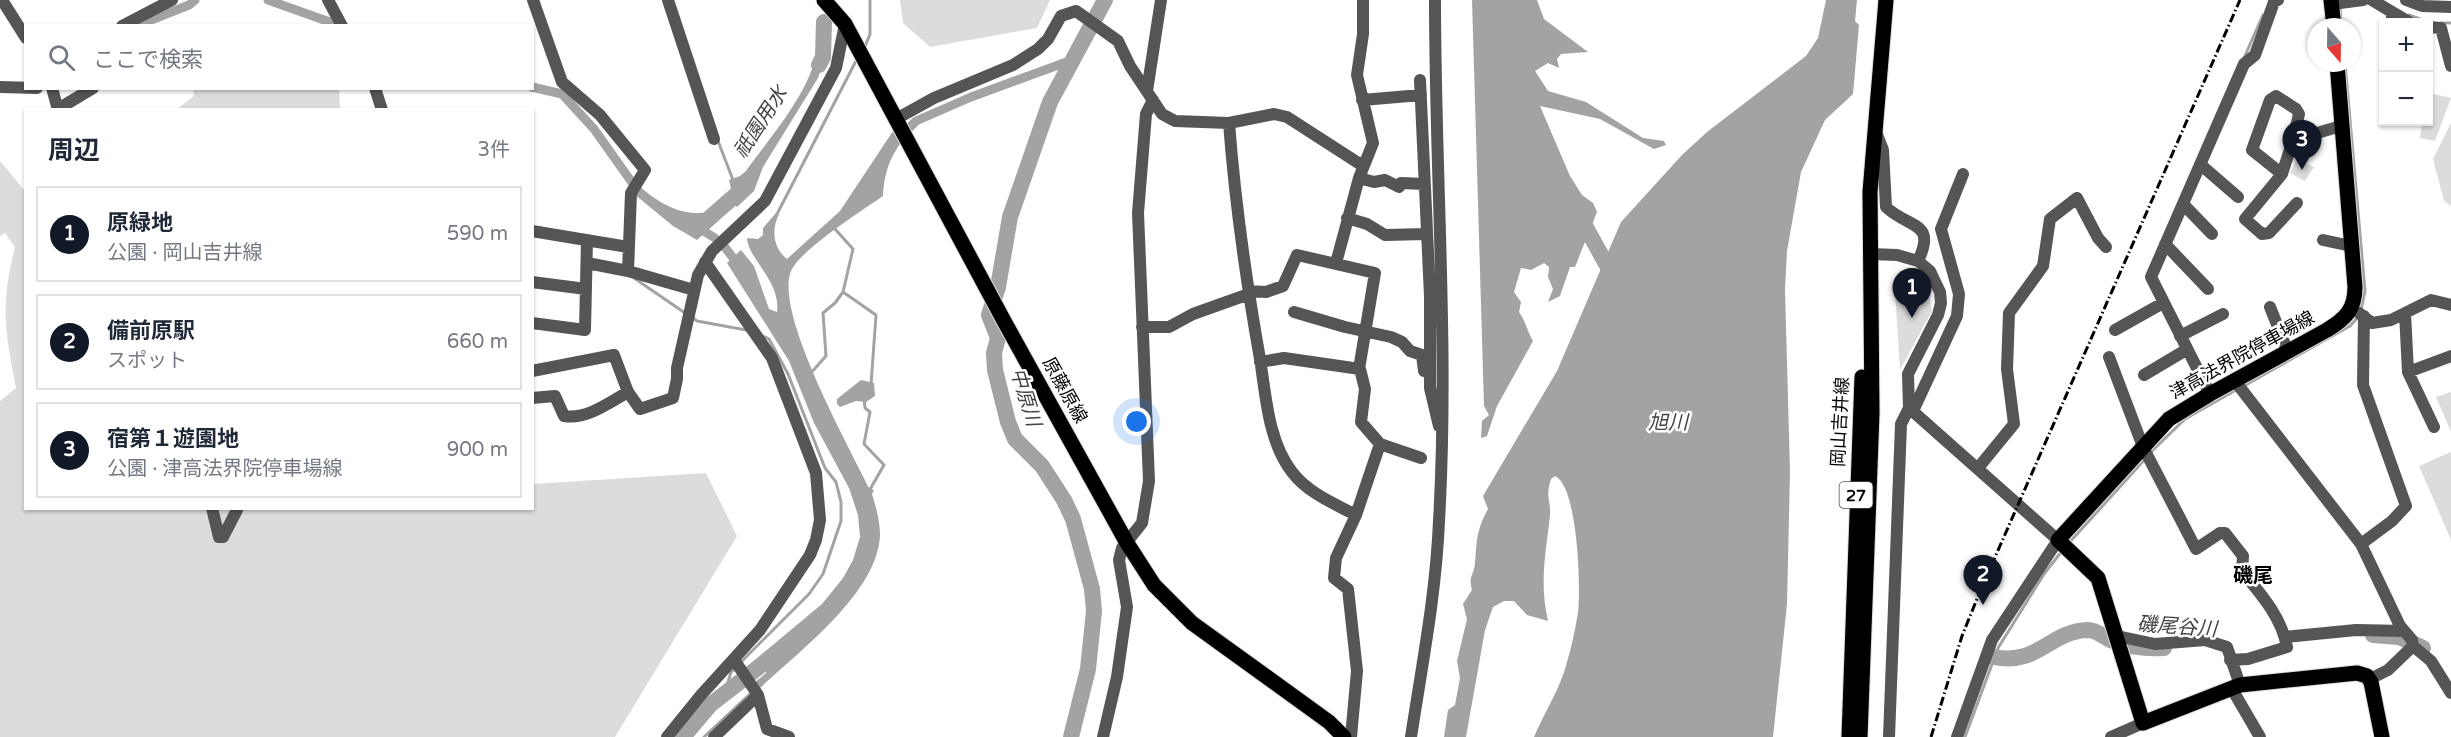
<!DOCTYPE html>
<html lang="ja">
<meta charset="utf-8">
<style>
:root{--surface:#fff;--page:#f2f2f3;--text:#1f2937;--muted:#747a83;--line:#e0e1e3;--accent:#111827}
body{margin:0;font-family:"Varela Round","Noto Sans JP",sans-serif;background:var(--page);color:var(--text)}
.controls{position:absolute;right:18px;top:18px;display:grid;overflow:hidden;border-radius:0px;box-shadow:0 2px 4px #0004}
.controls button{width:54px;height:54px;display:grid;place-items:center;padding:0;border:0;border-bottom:2px solid var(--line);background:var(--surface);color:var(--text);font:30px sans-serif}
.compass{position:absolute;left:2307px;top:18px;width:54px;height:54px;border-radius:50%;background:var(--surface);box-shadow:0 2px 4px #0004;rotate:160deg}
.you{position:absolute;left:1137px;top:422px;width:21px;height:21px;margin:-15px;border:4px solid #fff;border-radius:50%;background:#1a73e8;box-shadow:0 0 0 9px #1a73e833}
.badge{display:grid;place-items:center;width:39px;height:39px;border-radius:50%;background:var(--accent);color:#fff;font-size:20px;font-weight:700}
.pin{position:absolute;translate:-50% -50px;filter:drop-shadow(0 2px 3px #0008)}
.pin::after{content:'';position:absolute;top:32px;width:21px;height:18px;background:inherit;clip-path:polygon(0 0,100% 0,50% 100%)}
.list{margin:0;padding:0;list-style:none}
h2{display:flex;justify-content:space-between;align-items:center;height:78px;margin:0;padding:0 24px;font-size:26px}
h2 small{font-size:20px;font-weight:400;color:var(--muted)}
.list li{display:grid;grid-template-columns:39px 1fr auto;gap:18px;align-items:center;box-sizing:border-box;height:96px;margin:0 12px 12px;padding:0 12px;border:2px solid var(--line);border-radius:0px}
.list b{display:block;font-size:22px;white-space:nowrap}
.list p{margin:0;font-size:20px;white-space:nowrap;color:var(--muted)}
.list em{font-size:20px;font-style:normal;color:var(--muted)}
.icon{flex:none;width:33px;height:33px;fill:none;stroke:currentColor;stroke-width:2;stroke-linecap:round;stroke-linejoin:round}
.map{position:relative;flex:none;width:2451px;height:737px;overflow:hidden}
.search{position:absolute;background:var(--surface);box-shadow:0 2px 4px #0004;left:24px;top:24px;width:510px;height:66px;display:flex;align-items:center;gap:15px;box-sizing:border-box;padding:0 21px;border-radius:0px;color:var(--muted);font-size:22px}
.panel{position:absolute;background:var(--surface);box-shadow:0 2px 4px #0004;left:24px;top:108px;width:510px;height:402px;border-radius:0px}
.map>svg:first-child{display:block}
.green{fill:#dcdcdc}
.water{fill:#a3a3a3}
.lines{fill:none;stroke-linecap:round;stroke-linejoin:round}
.stream{stroke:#a3a3a3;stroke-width:3}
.canal{stroke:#a3a3a3;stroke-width:9}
.river{stroke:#a3a3a3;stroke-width:16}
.major-casing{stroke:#dbdbdb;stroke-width:17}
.minor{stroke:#555;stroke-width:12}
.major{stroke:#000;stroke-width:15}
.rail{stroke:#000;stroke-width:3;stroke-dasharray:9 3 1.5 3;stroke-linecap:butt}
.labels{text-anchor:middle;stroke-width:5;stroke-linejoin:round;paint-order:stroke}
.shield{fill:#fff;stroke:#4c4c4c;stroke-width:1.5}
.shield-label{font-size:16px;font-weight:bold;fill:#000}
.street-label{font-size:18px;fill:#000;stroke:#fff}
.water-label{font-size:20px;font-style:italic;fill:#444;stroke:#fff}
.neighbourhood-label{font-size:20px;font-weight:bold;fill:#000;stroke:#fff}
</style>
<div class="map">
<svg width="2451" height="737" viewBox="0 0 2451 737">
<rect width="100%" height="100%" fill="#fff"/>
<path class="green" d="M900 0H1050L1037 28 930 47 903 23Z
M193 89H339L340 109H177L194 96Z
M2429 93 2451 98 2435 141 2420 138 2422 122H2428Z
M2451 123V206L2444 201 2433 159Z
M2296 160 2314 167 2305 181 2290 173Z
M0 161 25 191 26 508H532L533 484 706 473 737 536 615 737H0V401L16 388C5 332 0 305 15 247L5 233 0 236Z
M1907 271C1925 280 1930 293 1932 311L1900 370 1895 291Z
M2451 392V432L2436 397Z
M2451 452V540L2419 466Z"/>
<path class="water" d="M1472 0H1537L1544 19 1588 52 1561 54 1557 59 1559 68 1548 63 1535 71 1548 91 1586 102 1643 138 1664 141 1666 145 1654 149 1600 119 1540 106 1570 176 1582 195 1593 203 1597 212 1575 267H1570L1560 296 1548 302 1553 289 1548 277 1549 267 1544 263 1531 270 1521 268 1514 292 1521 302 1519 312C1526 322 1527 331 1533 341L1497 406 1487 436 1481 438 1482 421 1489 415 1484 406Z
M1826 0H1857L1855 21 1859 25 1853 94 1825 120 1801 172 1787 251 1785 289 1790 472 1787 604 1773 737H1534C1544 713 1561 687 1567 662 1572 646 1575 629 1578 613 1581 589 1578 486 1555 476L1551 479C1545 498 1551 499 1550 515 1546 553 1539 581 1548 621L1527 615 1514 601H1504L1493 607 1485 630 1466 737H1444L1448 710 1455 705 1460 678 1457 661 1467 619 1463 604 1472 590C1468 575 1474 576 1475 563 1477 540 1476 531 1488 509L1483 496 1557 371 1621 222 1682 155 1707 132 1806 56 1818 38Z
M817 42 827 43 828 48 818 78 763 167 754 191 737 207 729 198 731 189 729 180 740 176 746 171C770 137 818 84 817 42Z
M895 128 902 141C889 159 884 174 883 196 863 210 800 250 791 271 774 313 849 446 869 488L874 490 872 494C876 507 880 521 880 535 878 593 798 652 758 690L754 683 766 673 765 670 751 679 744 669 822 604 843 578 853 560 860 537 858 515 849 488 814 423 789 361 727 263 741 250 754 266 769 309 777 312C781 281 748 259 747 238L758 239 763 235V228L776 213 779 214C771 230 773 248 787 259L840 211Z
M639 186C660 204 682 217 710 212L718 221 697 240 673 226 634 194Z
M861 380 874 383 875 396 866 402 856 401 840 407 837 404V399Z"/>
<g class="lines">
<path class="stream" d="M2340 5 2341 27
M2409 15 2428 22
M2441 23H2451
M864 49 870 34V0
M2244 58 2263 15
M2345 63 2365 291 2361 310
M718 141 733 180
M776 216 857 59
M835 229 853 249 843 292 876 315 871 385
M634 278 685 313
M692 317 697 321 746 330
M810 374 826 356 823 313 835 303 843 292
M2242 387 2350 326 2359 316
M864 399 865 408 870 412 864 444 884 465 869 491
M2150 453 2185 419 2236 390
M2068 544 2146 458
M740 663 809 594 823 574 841 521V502L836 482 825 468 788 374 769 339 763 336
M725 693 731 672 736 668
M704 737 753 691
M1965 737 1998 648 2044 574 2062 551"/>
<path class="canal" d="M268 0 341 26
M136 26 189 5 195 0
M532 87 562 94 594 129 638 191
M902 135 916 121 971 97 1072 60
M697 227 715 238
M724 246 740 267"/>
<path class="river" d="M819 65 823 57 824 22
M1578 213 1615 280
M698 228 738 193 745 183
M2373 635 2399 637 2423 648
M1994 657C2039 666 2049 631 2088 630 2097 630 2105 638 2113 641 2129 647 2147 649 2164 648
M683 737 710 705 759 667
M1071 737 1088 669 1094 611 1092 589 1073 519 1064 500 1042 466 1015 439 1008 422 995 370 994 353 998 338 989 315 998 287 1010 217 1050 102 1105 0"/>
<defs>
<path id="major" d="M824 0 845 24 1004 321 1127 543 1154 585 1192 623 1329 722 1344 737
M2331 0 2334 27
M2337 63 2355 287C2355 310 2345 319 2327 330L2210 394 2169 419 2058 540 2098 578 2143 723 2240 685 2357 673 2367 676 2371 682 2382 737
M1849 737 1862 377
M1860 737 1872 413 1870 192 1886 0"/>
</defs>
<use href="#major" class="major-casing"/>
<path class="minor" d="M2 0 26 38
M328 0 342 26
M533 0 562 82 600 115 645 170 631 193 628 271 694 290
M668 0 714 139
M2372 0 2392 12V22
M2406 0 2422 6 2451 7
M2332 4 2363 0
M2392 12 2409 22
M122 26 172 0
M2428 27 2441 28 2451 66
M1420 80 1430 296V388L1439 426
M0 87 37 88
M52 88 58 110
M375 88 382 110
M1147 91 1161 0
M1362 100 1421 95
M58 109 93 88
M896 119 934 98 1013 65 1038 49 1048 39 1061 16 1076 11 1118 41 1130 66 1162 114 1175 121 1229 123 1274 114 1287 117 1363 166
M1229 123C1235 202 1246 280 1260 359 1266 396 1268 441 1292 472 1308 493 1333 503 1356 515
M1876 132 1883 150 1886 207C1909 229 1937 221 1918 261
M2201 165 2238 197
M2282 174 2293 140
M1359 178 1374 182 1385 180 1399 187 1401 183 1424 184
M2297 203 2269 233 2262 234 2245 219 2282 174 2252 150 2270 100 2276 96 2296 109 2299 114 2293 140 2341 126
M2183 204 2212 234
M1347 218 1367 224 1385 235 1426 234
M532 231 628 247
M2323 240 2351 246
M2165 244 2208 289
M1870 254 1897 255 1918 261 1930 271 1940 292 1941 303 1938 315 1908 374 1909 408 1901 424 1889 737
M587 263 628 271
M1336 263 1359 178 1373 143 1357 75 1363 34V0
M532 282 586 289
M1248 291 1266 292 1283 286 1297 255 1375 273 1359 369
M2270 307 2288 352
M1294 312 1345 327 1391 337 1402 342 1410 351 1422 355 1424 371
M2359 313 2372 323 2391 320 2431 300 2451 305
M2405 313 2408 372 2434 427
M532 323 585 330 587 240
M1142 327H1169L1193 314 1249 294
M2115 330 2163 303
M2180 336 2223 314
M2109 357 2143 447 2196 549 2220 533H2225L2243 556 2242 571C2261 594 2282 618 2287 647L2248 659 2230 660
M1260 362 1284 358 1360 369 1365 389 1361 422 1380 444 1421 458
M532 371 614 355 628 392
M2408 372 2451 356
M2144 375 2186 350
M2235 381 2361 544 2400 626 2412 640 2413 646 2388 670 2370 679
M2210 394 2151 277 2244 64 2255 55 2274 2 2278 0
M532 398 555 396 564 416C586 420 609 403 628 392L640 409 673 398 677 379V368L698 275 712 251 765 201 836 68 845 24
M1909 408 2058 540 1992 640 1957 737
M1913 411 1957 316 1959 294 1941 229 1963 174
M1978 468 2014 424 2007 369 2009 313 2043 266 2050 219 2077 198 2098 238 2106 247
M212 508 219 537H223L237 510
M2361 544 2392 521 2406 506 2363 385 2364 316
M2117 636 2155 644 2205 640 2227 647 2240 685
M2285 637 2356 630 2404 631
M2413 646 2431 661 2451 693
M735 661 758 695 767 729 789 737
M2232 689 2260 737
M667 737 701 695 760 630 810 555 816 540 820 520 816 473 772 358 705 262
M714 737 758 695
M1103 737 1117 677 1127 607 1119 560 1122 548 1142 523 1149 481 1138 213 1146 114 1153 100
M1351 737 1357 671 1348 589 1334 578 1336 558 1356 515 1380 444
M1411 737C1422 665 1436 594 1439 521 1449 348 1435 174 1435 0
M2111 737 2143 723"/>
<use href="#major" class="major"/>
<path class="rail" d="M1931 737 1962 636 1981 589 2240 0"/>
</g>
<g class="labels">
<rect class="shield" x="1839.5" y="482" width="33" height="26" rx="4.5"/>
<g class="shield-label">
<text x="1856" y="501">27</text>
</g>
<g class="street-label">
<text transform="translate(2242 355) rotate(-29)" y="6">津高法界院停車場線</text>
<text transform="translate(1065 390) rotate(61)" y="6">原藤原線</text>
<text transform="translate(1840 422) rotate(-87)" y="6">岡山吉井線</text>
</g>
<g class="water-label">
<text transform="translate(760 122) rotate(-57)" y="7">祇園用水</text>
<text transform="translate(1026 397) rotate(73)" y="7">中原川</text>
<text x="1668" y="429">旭川</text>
<text transform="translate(2177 626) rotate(4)" y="7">磯尾谷川</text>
</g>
<g class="neighbourhood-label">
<text x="2253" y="582">磯尾</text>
</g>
</g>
</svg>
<div class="controls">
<button>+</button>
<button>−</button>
</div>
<svg class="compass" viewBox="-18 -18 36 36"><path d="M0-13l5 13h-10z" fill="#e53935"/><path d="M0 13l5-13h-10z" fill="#747a83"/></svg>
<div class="you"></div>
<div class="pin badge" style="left:1912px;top:318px">1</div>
<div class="pin badge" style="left:1983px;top:605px">2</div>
<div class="pin badge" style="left:2302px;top:170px">3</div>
<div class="search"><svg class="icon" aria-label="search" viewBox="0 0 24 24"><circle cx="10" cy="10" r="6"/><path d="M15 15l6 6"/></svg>ここで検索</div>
<section class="panel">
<h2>周辺<small>3件</small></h2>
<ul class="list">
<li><span class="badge">1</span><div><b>原緑地</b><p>公園 · 岡山吉井線</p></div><em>590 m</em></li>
<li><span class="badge">2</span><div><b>備前原駅</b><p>スポット</p></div><em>660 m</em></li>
<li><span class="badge">3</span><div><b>宿第１遊園地</b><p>公園 · 津高法界院停車場線</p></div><em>900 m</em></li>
</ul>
</section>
</div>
